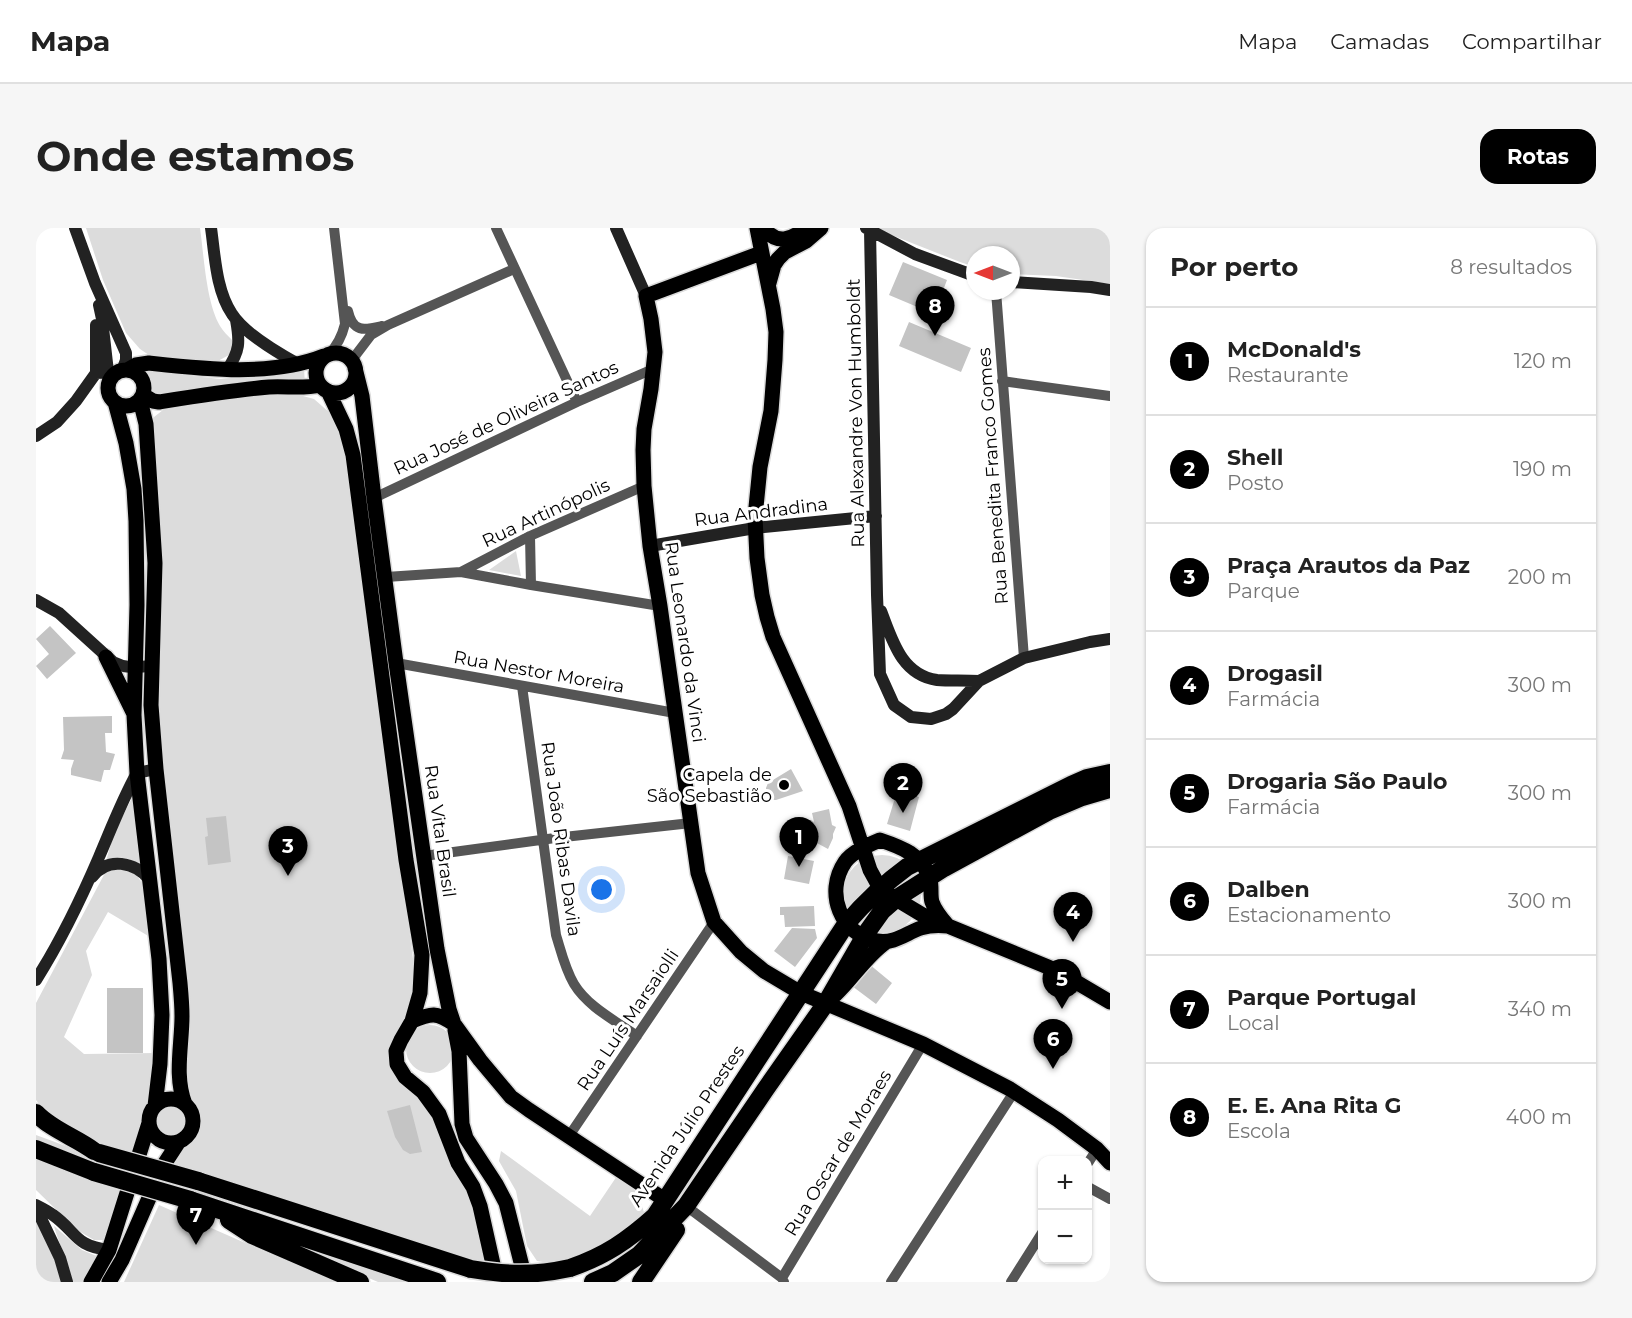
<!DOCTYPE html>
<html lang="pt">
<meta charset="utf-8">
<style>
:root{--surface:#fff;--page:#f6f6f6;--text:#222;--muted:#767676;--line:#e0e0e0;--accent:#000}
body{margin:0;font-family:Montserrat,sans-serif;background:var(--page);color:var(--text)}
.controls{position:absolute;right:18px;bottom:18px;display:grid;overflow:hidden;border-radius:12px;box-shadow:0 2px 4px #0004}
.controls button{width:54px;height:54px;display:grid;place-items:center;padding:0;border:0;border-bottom:2px solid var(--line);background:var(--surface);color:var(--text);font:30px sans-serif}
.compass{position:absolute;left:930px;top:18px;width:54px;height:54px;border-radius:50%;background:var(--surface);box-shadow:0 2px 4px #0004;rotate:270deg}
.you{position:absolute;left:566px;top:662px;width:21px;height:21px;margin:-15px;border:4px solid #fff;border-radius:50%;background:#1a73e8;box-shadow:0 0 0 9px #1a73e833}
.badge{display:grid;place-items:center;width:39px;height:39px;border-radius:50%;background:var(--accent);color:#fff;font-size:20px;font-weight:700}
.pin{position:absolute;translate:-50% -50px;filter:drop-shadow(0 2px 3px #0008)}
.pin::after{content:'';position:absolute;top:32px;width:21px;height:18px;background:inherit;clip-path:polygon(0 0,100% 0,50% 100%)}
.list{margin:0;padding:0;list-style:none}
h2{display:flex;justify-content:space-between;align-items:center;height:78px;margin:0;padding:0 24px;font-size:26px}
h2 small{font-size:20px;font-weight:400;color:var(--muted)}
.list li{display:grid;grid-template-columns:39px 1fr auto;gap:18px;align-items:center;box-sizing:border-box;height:108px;padding:0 24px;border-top:2px solid var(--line)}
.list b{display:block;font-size:22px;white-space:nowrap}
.list p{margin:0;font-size:20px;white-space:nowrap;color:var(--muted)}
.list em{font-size:20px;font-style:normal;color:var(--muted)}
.map{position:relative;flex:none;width:1074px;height:1054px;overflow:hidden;border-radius:18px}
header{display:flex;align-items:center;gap:36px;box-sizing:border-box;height:84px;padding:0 30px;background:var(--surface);border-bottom:2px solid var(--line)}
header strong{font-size:28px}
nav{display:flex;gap:33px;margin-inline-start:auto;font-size:21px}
.intro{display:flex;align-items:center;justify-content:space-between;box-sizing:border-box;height:144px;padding:0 36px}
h1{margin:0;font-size:42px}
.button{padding:15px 27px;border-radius:18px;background:var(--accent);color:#fff;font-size:21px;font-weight:700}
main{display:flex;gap:36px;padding:0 36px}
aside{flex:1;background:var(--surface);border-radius:18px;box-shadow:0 2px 4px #0004}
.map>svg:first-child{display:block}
.green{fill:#dcdcdc}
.building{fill:#c4c4c4}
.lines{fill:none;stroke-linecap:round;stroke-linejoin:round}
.primary-casing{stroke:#dbdbdb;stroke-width:18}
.highway-casing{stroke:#dbdbdb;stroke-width:21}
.street{stroke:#555;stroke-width:10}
.secondary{stroke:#222;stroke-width:12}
.primary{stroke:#000;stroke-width:15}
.highway{stroke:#000;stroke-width:18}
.highway-bridge-casing{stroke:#dbdbdb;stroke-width:21;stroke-linecap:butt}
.highway-bridge{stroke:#000;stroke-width:18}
.poi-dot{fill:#000;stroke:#fff;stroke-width:2}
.labels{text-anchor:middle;stroke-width:6;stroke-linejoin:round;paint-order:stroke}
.street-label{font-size:18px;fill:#000;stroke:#fff}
.poi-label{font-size:18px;fill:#000;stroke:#fff;text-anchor:end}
</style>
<header>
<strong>Mapa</strong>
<nav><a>Mapa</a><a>Camadas</a><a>Compartilhar</a></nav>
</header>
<div class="intro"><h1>Onde estamos</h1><a class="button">Rotas</a></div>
<main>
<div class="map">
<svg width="1074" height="1054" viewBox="0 0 1074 1054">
<rect width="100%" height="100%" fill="#fff"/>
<path class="green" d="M50 0H164C168 28 170 74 184 98 187 103 192 108 196 112V122L193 127 180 134 113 127 104 121 90 105 67 52Z
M842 0H1074V56L1020 48 975 46V27H939V39L924 34 848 4Z
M268 140 269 157 121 170 115 166 108 143 185 151 228 147Z
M235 165H256L278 171 294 185 305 203 311 228 379 746 374 785 355 818 389 873 429 958 438 978 451 1034 430 1030 133 935 145 921 155 914 161 906 163 895 153 872 149 858 123 505 116 199 118 189 127 182Z
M480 323 485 348 453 342Z
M100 562 107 637C91 630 86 627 70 633L78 605Z
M807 666a39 39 0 1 1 78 0a39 39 0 1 1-78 0Z
M87 641C91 643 96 644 100 647 113 659 112 692 114 709L72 684 50 723 56 747 28 809 48 826 119 825C117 852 116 880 107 905 104 913 99 920 96 927L66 919 14 891 0 872V775L70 643Z
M370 821a24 24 0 1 1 48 0a24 24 0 1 1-48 0Z
M114 894a20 20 0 1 1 40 0a20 20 0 1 1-40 0Z
M0 907 46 924 222 982 221 986 46 933 0 915Z
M465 923 554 988 583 945C598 958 603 967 609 987L593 1002 542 1030 518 1036 501 1033 491 1018 480 963 463 933Z
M0 931 45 950 86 963 68 1012H58L41 1002 0 962Z
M123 977 234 1026 301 1054H88Z
M0 991 16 1023 28 1054H0Z
M18 998 46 1022 63 1029 46 1054H36C33 1035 23 1017 18 998Z
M287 1024 374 1054H342L286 1030Z"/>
<path class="building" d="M867 34 911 52 898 86 853 67Z
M873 94 935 120 925 144 863 118Z
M14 398 40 425 11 451 0 438 13 426 0 411Z
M76 488V505H69L70 524 79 526 74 542H68L65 554 35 547V541L38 532 25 531 28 522 27 489Z
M755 541 767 563 740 572H735L730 567V560L732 555Z
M872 566 883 569 874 603 851 596 859 570 870 573Z
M793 581 796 597 800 599 797 606V610L792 621 755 601 758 595 775 592 778 594 776 585Z
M190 588 195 634 172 637 169 609 172 608 170 590Z
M752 628 778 633 773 656 748 651Z
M778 678 779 698 749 699 748 687H744V679Z
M756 700 779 701 781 710 759 739 738 723Z
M833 736 856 755 840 776 816 758Z
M71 760H107V825H71Z
M374 877 386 924 374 926 367 922 359 909 351 883Z"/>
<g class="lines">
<defs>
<path id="primary" d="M721 0 737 81 740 104 739 132 735 183 724 239 719 289 721 330 726 367 731 389 737 409 813 578 834 642 840 653 845 661 860 671 890 689 1012 739 1035 751 1074 774
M728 0C740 17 756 12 769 0
M725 25 610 68 615 91 619 124 615 161 608 201 607 222 608 258 614 318 624 378 662 645 678 694 705 724 728 743 765 765 887 816 974 861 1022 892 1061 921 1074 935
M733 55 738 37 742 31 749 24 770 13 785 0
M280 145a20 20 0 1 1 40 0a20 20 0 1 1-40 0Z
M319 140 326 168 338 270 360 435 401 721 413 781 418 796 444 832 475 869 493 882 629 972
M91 142 100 137 113 135C168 141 235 149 288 128
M72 160a18 18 0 1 1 36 0a18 18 0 1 1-36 0Z
M292 163 310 201 317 227 370 632 386 727 384 765 376 793 365 812 360 823 361 836 369 849 387 864 403 886 422 935 437 959 444 978 461 1054
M107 167 117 173 123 174C160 168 196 162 233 159 251 158 268 161 284 157
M104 172 110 196 119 335 115 477 120 541 144 755C145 766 146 777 146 788 146 817 138 848 149 876
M79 174 90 215 98 261 100 293 101 377 98 487 101 545 123 731 126 787 124 836 119 878
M70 429 98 486
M844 612C865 619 887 627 894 651 896 659 894 667 896 674 899 683 906 691 912 698 903 697 894 697 885 700 870 705 859 716 841 713 805 707 788 665 809 634 816 624 832 617 844 612Z
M799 767C817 750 830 728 850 714
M376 793C396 785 400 784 418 796
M419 802 423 823 426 896 430 910 460 956 470 975 490 1054
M113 893a22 22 0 1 1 44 0a22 22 0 1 1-44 0Z
M55 1054 73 1022 113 895
M73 1054 86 1032 127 938 142 915"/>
<path id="highway" d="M0 885C16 902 39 909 58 923
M0 921 58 944
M162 953 435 1041
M154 972 401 1054
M193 992 216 1007 324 1054
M534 1040C569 1028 591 1013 619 988L810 696C828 675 849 655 871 639L1035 557 1051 550 1074 545
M557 1054 577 1045 603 1027 650 978 729 862 790 775 831 704 846 683 861 670 908 640 1013 583 1046 569 1074 561
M605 1054 640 1002"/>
</defs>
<use href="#primary" class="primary-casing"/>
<use href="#highway" class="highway-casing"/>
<path class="street" d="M460 0 541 174
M960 63 988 430
M312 83C317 105 328 102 346 98
M293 126C302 117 306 108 309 96L298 0
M314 131 319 128 335 107 352 97 478 41
M966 153 1074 168
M338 270 541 174 617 141
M494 308 495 357
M425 344 494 308 608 258
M350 349 425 344 495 357 624 378
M360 435 639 485
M486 458 520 707C525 723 529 741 538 756 552 779 580 793 601 808
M388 628 519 610 655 595
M533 908 678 694
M1052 935 1061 921
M1052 959 1074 971
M650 978 746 1050 748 1054
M746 1050 887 816
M855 1054 978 864
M975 1054 1006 1005"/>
<path class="secondary" d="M39 0 59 55 90 125V132L86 143
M175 0C179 28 180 62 196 86 208 105 242 125 262 136
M580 0 610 68
M830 0 879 26 939 48
M834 2 841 367 844 446 858 477 875 489 895 491 910 486 917 481 943 453 988 430 1054 414 1074 411
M975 54 1055 59 1074 62
M63 77 66 91 72 144 74 152
M191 142C204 123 204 114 200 92
M60 145V97
M0 208 21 194 40 173 60 145 81 144
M614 318 719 300 840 288
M0 372 23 385 77 434C90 441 101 439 115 438
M845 383C856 411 865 447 901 452 914 453 929 452 943 453
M56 649C72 628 99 634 114 652
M0 752C24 714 45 671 63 629 75 601 86 572 101 545L120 541
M0 977C6 980 12 983 17 987 41 1004 38 1018 73 1022
M0 980 24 1030 31 1054"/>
<use href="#primary" class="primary"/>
<use href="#highway" class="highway"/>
<defs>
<path id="highway-bridge" d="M63 925 162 953
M58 944 154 972
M435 1041C470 1047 498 1048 534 1040"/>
</defs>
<use href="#highway-bridge" class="highway-bridge-casing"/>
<use href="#highway-bridge" class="highway-bridge"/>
</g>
<circle class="poi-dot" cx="748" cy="557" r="6"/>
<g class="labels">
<g class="street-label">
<text transform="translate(820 185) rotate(-91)" y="6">Rua Alexandre Von Humboldt</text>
<text transform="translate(470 190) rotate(-25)" y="6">Rua José de Oliveira Santos</text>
<text transform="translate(957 248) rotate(-94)" y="6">Rua Benedita Franco Gomes</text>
<text transform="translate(725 284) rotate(-7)" y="6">Rua Andradina</text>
<text transform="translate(510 285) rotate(-25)" y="6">Rua Artinópolis</text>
<text transform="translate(649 414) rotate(82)" y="6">Rua Leonardo da Vinci</text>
<text transform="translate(503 444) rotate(10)" y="6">Rua Nestor Moreira</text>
<text transform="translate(404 603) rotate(82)" y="6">Rua Vital Brasil</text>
<text transform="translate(525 611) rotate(82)" y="6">Rua João Ribas Davila</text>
<text transform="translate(592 792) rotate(-56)" y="6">Rua Luís Marsaiolli</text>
<text transform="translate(651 898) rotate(-56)" y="6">Avenida Júlio Prestes</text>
<text transform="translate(802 925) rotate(-59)" y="6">Rua Oscar de Moraes</text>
</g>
<g class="poi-label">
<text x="736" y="553">Capela de<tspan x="736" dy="21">São Sebastião</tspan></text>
</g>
</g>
</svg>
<div class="controls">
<button>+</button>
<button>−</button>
</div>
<svg class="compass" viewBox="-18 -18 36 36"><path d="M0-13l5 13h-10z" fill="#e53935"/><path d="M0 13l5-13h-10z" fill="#767676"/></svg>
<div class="you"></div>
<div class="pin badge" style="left:763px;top:639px">1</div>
<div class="pin badge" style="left:867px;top:585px">2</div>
<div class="pin badge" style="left:252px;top:648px">3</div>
<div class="pin badge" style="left:1037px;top:714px">4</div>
<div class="pin badge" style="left:1026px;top:781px">5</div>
<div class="pin badge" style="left:1017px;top:841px">6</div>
<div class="pin badge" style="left:160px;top:1017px">7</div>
<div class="pin badge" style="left:899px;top:108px">8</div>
</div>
<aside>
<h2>Por perto<small>8 resultados</small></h2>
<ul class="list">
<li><span class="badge">1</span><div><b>McDonald's</b><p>Restaurante</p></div><em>120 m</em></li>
<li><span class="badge">2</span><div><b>Shell</b><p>Posto</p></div><em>190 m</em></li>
<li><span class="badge">3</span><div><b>Praça Arautos da Paz</b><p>Parque</p></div><em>200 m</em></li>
<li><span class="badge">4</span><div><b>Drogasil</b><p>Farmácia</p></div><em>300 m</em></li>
<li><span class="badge">5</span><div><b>Drogaria São Paulo</b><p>Farmácia</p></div><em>300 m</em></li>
<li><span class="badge">6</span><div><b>Dalben</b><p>Estacionamento</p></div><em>300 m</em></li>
<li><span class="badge">7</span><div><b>Parque Portugal</b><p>Local</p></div><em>340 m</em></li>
<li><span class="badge">8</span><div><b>E. E. Ana Rita G</b><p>Escola</p></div><em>400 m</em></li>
</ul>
</aside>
</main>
